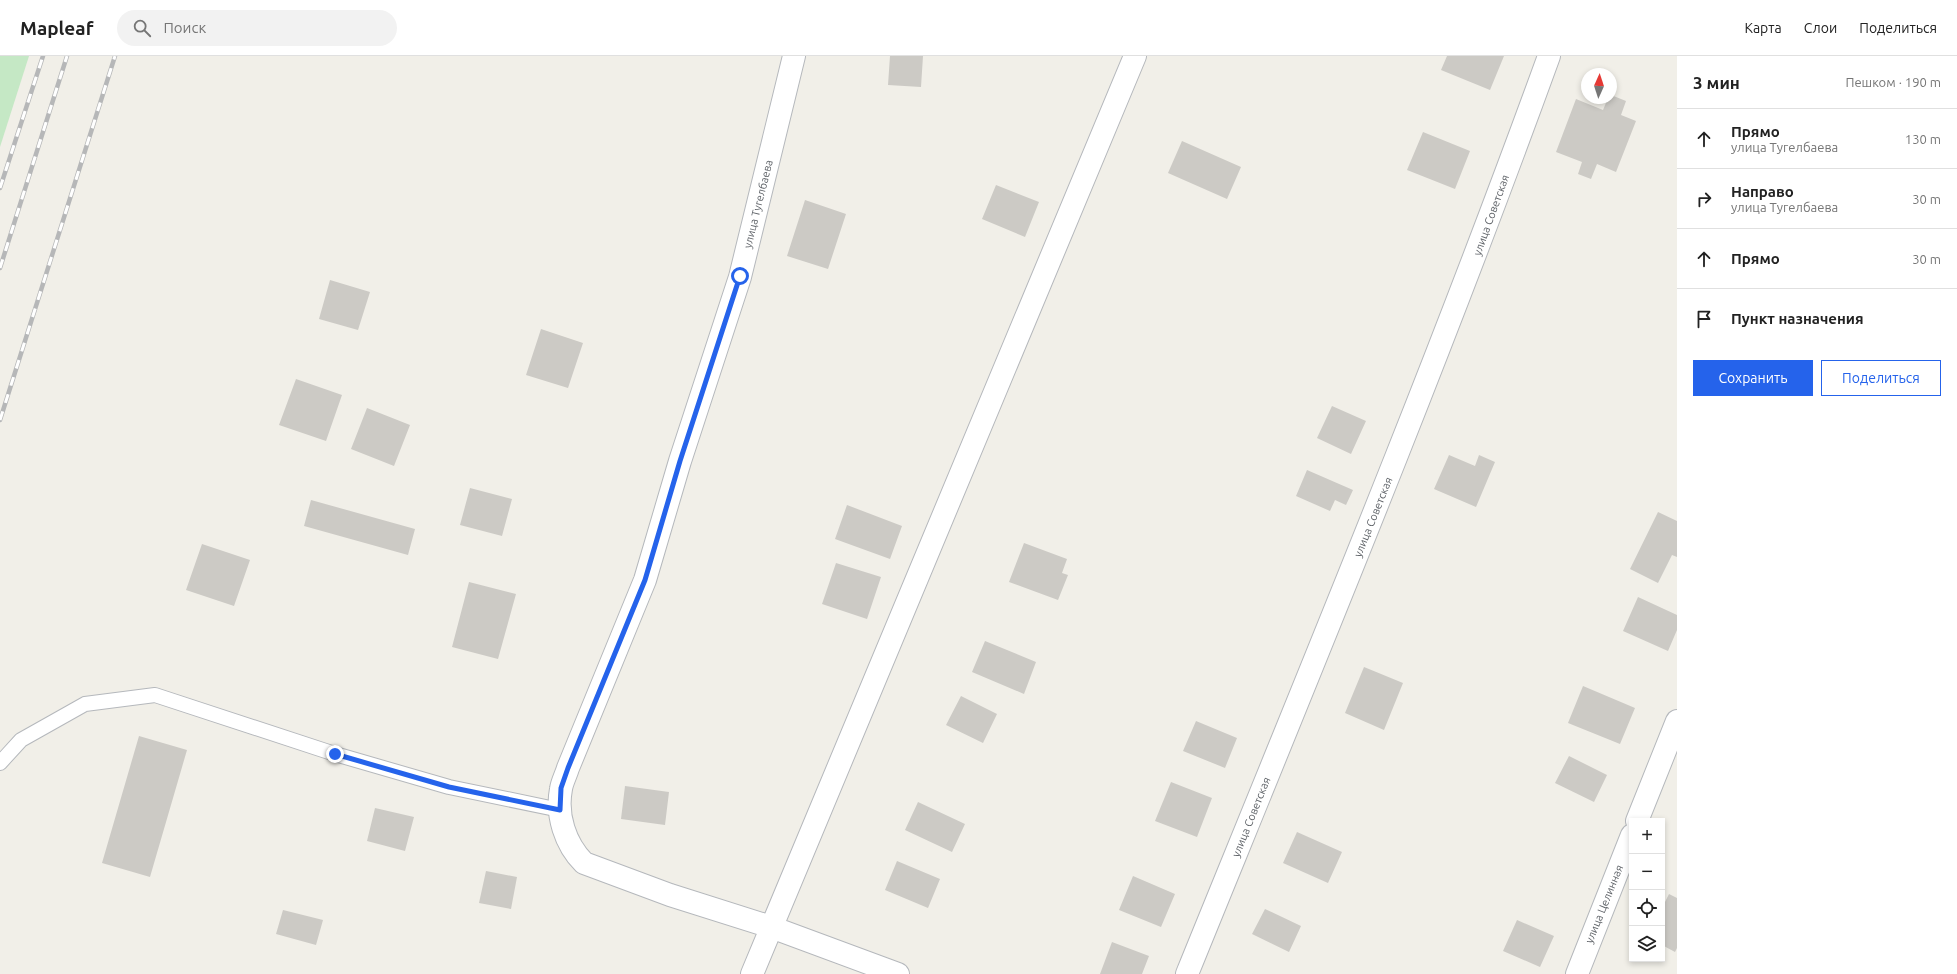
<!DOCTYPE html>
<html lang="ru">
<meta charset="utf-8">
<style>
:root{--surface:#fff;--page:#f2f2f2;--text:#222;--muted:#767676;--line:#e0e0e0;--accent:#2563eb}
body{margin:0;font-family:Ubuntu,sans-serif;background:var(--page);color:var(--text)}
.controls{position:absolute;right:12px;bottom:12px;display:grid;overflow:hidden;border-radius:0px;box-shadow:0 2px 6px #0003}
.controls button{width:36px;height:36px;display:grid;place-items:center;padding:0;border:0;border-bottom:1px solid var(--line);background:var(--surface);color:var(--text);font:20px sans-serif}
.compass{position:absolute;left:1581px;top:12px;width:36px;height:36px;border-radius:50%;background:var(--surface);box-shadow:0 2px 6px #0003;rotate:3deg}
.stop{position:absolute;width:12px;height:12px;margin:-9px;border:3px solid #2563eb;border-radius:50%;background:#fff}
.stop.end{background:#2563eb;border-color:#fff;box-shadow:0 1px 4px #0008}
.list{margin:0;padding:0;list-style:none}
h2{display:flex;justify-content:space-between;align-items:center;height:52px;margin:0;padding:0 16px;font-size:17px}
h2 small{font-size:13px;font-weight:400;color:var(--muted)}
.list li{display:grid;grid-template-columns:26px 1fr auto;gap:12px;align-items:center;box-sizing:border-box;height:60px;padding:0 16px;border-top:1px solid var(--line)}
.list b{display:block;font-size:15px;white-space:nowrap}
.list p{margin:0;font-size:13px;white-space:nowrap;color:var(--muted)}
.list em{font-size:13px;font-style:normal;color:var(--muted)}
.actions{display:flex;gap:8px;padding:12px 16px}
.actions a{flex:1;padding:9px 0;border:1px solid var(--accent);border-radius:0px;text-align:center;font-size:14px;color:var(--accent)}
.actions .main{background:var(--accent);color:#fff}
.icon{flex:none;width:22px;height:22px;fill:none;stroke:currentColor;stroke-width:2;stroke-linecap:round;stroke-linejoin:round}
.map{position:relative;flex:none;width:1677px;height:918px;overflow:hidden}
header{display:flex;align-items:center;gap:24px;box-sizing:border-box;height:56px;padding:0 20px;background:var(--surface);border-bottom:1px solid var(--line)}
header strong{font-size:19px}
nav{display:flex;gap:22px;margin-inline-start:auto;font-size:14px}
.search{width:280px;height:36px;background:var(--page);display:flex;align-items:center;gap:10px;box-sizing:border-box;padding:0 14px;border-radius:22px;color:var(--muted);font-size:15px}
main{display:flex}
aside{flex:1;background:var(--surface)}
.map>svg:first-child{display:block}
.green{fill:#c5e8c5}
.building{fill:#cccac5}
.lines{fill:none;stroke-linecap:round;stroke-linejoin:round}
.lane-casing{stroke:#b5b8bc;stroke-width:16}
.street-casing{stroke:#b5b8bc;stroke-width:24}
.lane{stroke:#fff;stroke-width:14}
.street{stroke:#fff;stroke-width:22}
.rail-casing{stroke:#b6b7b8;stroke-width:4.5}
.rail{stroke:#fff;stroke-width:3;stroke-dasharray:9;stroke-linecap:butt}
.route{stroke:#2563eb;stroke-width:5}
.labels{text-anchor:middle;stroke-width:4;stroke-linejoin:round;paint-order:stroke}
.street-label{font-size:11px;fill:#5f6368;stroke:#fff}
</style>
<header>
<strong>Mapleaf</strong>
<div class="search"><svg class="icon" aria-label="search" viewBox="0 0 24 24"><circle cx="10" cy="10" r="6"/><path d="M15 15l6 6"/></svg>Поиск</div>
<nav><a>Карта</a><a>Слои</a><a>Поделиться</a></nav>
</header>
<main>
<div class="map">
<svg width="1677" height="918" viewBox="0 0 1677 918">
<rect width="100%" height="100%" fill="#f1efe8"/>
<path class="green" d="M0 0H29L0 91Z"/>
<path class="building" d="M890 0H923L921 31 888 29Z
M1447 0H1504L1490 34 1441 14Z
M1611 39 1626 45 1621 59 1636 65 1616 116 1597 108 1591 123 1578 118 1582 106 1556 96 1576 43 1603 54 1608 42H1611Z
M1423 76 1470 95 1455 133 1407 114Z
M1182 85 1241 111 1227 143 1168 117Z
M996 129 1039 146 1025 181 982 163Z
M805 144 846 158 828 213 787 200Z
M330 224 370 236 358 274 319 263Z
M541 273 583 287 568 332 526 319Z
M296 323 342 339 326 385 279 369Z
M1332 350 1366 365 1351 398 1317 382Z
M367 352 410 369 394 410 351 393Z
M1449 399 1475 410 1479 399 1495 406 1476 451 1434 433Z
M1307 414 1353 434 1346 449 1335 444 1330 455 1296 440Z
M470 432 512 443 502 480 460 469Z
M311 444 415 473 408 499 304 470Z
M847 449 902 470 890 503 835 483Z
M1658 456 1677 465V501L1672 499 1658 527 1630 513Z
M1024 487 1067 503 1062 517 1068 519 1058 544 1009 526Z
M202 488 250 504 234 550 186 534Z
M836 507 881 521 867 563 822 548Z
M469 526 516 538 498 603 452 591Z
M1638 541 1677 559V574L1668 595 1623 575Z
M985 585 1036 606 1024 638 972 616Z
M1364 611 1403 627 1384 674 1345 657Z
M1583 630 1635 652 1620 688 1568 667Z
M961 640 997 658 983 687 946 669Z
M1196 665 1237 682 1225 712 1183 695Z
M139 680 187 694 150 821 102 807Z
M1569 700 1607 719 1594 746 1555 727Z
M1171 726 1212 742 1197 781 1155 765Z
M625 730 669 736 665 769 621 763Z
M918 746 965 768 952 796 905 774Z
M375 752 414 761 405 795 367 785Z
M1297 776 1342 796 1328 827 1283 807Z
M897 805 940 823 928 852 885 834Z
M486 815 517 821 511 853 479 847Z
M1133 820 1175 838 1161 871 1119 854Z
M1669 838 1677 842V892L1675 896 1662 889V847L1664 848Z
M1265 853 1301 870 1289 896 1252 878Z
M283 854 323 864 316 889 276 878Z
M1517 864 1554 880 1540 911 1503 895Z
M1112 886 1149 900 1142 918H1100Z"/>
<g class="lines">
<defs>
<path id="lane" d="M0 707 21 684 85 648 155 639 335 698 449 731 560 754"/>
<path id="street" d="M794 0 740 221 680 405 645 524 568 712C566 719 562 726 561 733 556 759 565 788 584 807L670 839 771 871 898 918
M1637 765 1677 665
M752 918 1135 0
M1187 918C1311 613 1437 309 1549 0
M1577 918 1632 779"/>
</defs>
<use href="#lane" class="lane-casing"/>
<use href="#street" class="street-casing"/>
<use href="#lane" class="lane"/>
<use href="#street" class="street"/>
<defs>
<path id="rail" d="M0 132 43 0
M0 212 67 0
M0 364 115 0"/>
</defs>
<use href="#rail" class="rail-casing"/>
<use href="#rail" class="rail"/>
</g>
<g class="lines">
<path class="route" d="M335 698 449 731 560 754 561 732 568 712 645 524 680 405 740 220"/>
</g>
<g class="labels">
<g class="street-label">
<text transform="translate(758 148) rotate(-76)" y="4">улица Тугелбаева</text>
<text transform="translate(1491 159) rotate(-70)" y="4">улица Советская</text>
<text transform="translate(1373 461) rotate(-68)" y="4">улица Советская</text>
<text transform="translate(1251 761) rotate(-68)" y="4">улица Советская</text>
<text transform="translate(1604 848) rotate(-68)" y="4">улица Целинная</text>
</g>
</g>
</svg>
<div class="controls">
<button>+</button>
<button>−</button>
<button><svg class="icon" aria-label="locate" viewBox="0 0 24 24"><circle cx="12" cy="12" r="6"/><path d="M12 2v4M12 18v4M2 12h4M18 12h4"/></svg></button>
<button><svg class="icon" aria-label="layers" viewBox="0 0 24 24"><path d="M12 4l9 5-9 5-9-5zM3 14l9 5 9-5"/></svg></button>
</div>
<svg class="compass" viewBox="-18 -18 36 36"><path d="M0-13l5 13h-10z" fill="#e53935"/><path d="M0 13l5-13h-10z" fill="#767676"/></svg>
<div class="stop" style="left:740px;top:220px"></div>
<div class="stop end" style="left:335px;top:698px"></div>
</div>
<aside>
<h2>3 мин<small>Пешком · 190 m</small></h2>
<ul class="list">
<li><svg class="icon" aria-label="ahead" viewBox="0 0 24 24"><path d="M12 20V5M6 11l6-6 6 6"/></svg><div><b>Прямо</b><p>улица Тугелбаева</p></div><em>130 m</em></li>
<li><svg class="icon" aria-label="right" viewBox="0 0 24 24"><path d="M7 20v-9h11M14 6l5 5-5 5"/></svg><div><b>Направо</b><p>улица Тугелбаева</p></div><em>30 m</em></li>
<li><svg class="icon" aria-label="ahead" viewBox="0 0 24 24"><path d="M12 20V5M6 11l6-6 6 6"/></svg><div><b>Прямо</b></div><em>30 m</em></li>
<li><svg class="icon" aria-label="arrive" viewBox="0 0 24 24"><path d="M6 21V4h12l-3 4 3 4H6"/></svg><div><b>Пункт назначения</b></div></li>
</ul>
<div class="actions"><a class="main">Сохранить</a><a>Поделиться</a></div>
</aside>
</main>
